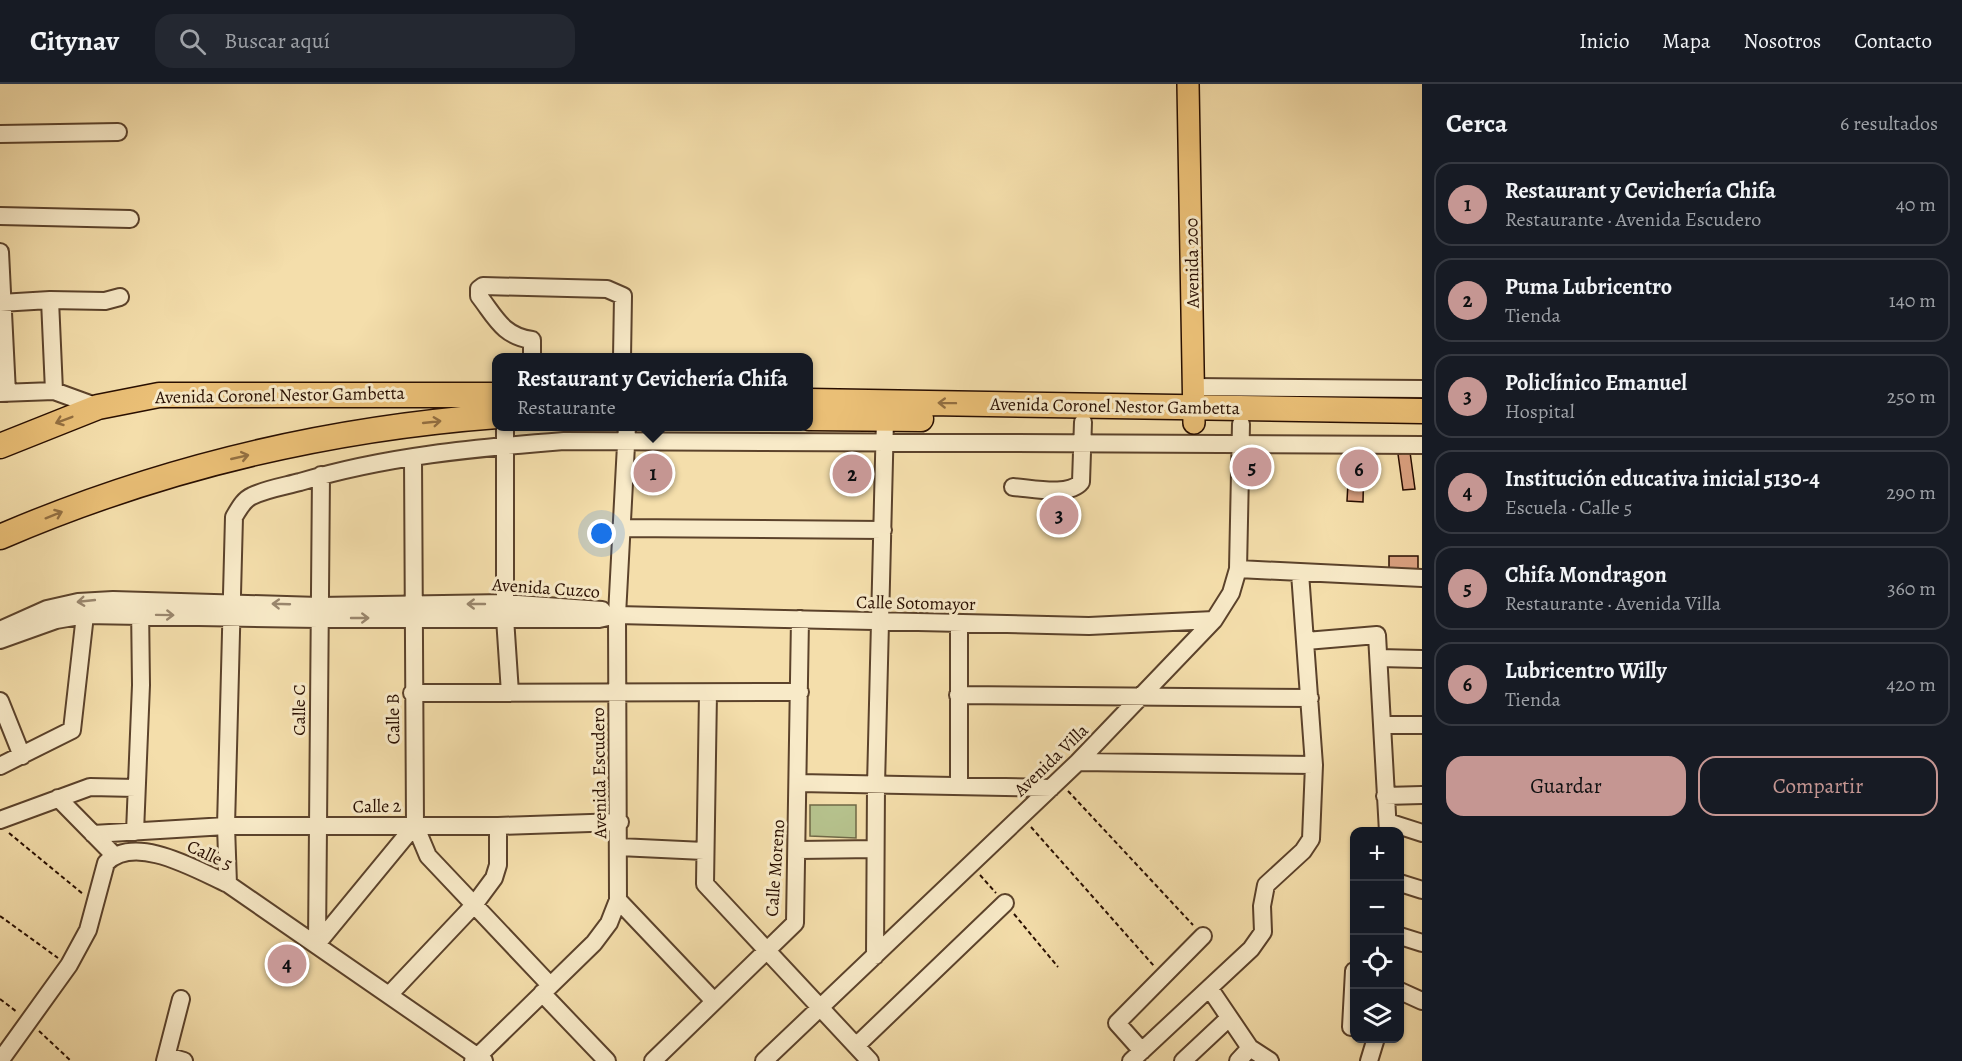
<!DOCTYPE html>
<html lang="es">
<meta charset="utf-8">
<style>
:root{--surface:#171b24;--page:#242831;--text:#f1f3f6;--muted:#9ea1a6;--line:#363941;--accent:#c59692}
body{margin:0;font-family:Alegreya,serif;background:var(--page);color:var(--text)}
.controls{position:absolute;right:18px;bottom:18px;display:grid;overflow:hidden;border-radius:12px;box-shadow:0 2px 4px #0004}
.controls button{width:54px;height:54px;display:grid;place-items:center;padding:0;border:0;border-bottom:2px solid var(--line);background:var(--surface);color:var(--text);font:30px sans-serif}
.you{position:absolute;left:602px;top:450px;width:21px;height:21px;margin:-15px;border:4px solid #fff;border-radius:50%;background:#1a73e8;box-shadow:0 0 0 9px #1a73e833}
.badge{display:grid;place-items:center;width:39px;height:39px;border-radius:50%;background:var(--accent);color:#111;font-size:20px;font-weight:700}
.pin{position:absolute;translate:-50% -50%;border:3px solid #fff;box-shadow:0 2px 6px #0006}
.popup{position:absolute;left:492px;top:269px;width:321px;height:78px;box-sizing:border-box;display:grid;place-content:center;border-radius:12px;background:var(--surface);filter:drop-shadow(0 2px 4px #0005);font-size:20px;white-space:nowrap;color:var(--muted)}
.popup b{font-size:22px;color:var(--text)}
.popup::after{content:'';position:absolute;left:50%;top:100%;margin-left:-12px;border:12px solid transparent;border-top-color:var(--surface)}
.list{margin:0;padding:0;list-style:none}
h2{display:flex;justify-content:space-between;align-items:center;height:78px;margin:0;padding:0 24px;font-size:26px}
h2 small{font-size:20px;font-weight:400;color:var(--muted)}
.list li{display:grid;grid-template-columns:39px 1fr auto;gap:18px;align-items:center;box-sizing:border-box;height:84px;margin:0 12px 12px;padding:0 12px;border:2px solid var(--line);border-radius:18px}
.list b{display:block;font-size:22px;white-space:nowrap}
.list p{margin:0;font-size:20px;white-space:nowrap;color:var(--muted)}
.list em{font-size:20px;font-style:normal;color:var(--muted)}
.actions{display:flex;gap:12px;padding:18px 24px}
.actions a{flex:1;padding:14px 0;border:2px solid var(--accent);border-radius:18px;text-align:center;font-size:21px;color:var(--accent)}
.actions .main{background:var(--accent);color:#111}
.icon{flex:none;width:33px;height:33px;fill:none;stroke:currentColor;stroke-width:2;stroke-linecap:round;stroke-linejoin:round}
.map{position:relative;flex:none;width:1422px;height:977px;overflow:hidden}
header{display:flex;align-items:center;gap:36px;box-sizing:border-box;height:84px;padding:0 30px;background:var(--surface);border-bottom:2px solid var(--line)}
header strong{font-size:28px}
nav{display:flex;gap:33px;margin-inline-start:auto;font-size:21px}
.search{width:420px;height:54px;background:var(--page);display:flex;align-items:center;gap:15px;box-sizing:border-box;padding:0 21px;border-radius:18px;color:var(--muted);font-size:22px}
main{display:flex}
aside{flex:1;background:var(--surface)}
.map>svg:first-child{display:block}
.green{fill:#b6c28d;stroke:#6f6846;stroke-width:1.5}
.building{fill:#d9a07f;stroke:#280e00;stroke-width:1.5}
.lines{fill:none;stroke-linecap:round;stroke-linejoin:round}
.minor-casing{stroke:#5b422b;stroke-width:20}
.major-casing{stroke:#280e00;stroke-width:24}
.highway-casing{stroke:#280e00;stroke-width:27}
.path{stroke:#280e00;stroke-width:2;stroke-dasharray:4.5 3;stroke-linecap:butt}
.minor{stroke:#f8eac8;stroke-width:16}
.major{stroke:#eabf76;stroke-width:21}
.highway{stroke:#eabf76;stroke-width:24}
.oneway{stroke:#936f41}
.oneway2{stroke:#9a876e}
.labels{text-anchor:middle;stroke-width:6;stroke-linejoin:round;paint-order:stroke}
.street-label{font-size:18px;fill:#280e00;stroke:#f8eac8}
</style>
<header>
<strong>Citynav</strong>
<div class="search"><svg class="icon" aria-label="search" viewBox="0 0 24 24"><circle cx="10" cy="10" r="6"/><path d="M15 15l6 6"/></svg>Buscar aquí</div>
<nav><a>Inicio</a><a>Mapa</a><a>Nosotros</a><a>Contacto</a></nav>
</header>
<main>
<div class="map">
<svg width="1422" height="977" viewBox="0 0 1422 977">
<rect width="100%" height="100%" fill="#f4deab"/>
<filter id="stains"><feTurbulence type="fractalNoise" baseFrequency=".00333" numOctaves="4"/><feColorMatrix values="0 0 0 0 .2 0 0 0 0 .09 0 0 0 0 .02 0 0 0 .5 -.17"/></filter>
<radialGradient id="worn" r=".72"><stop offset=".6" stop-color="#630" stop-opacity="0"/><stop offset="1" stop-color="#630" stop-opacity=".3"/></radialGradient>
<path class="green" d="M810 721H856V754L810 752Z"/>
<path class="building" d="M1410 368 1415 405 1403 406 1398 370Z
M663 373V401H643V378L647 374Z
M1353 374H1364L1363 418 1347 417 1348 399 1353 396Z
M845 377H860V402H845Z
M1250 379H1259V396H1250Z
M1389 472H1418V489H1389Z"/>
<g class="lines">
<defs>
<path id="minor" d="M0 50 118 48
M0 132 130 135
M0 168 7 309
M50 216 54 307
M0 219 50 216 105 217 120 213
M532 274V256C503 252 496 234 479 212V205L483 202 607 205 623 212 622 274
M1194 303 1422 305
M0 309 54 307 98 323
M505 342V534L510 609
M1013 403C1031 404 1069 413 1081 398L1083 338
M620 444 883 446
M1238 485 1422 494
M0 546 47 525 78 518 113 516 319 522 505 519 602 526
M0 556 56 536 85 531 318 535H599L617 531 1089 542 1214 536
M1306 557 1377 551 1388 748
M1379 574 1422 575
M412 609 800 608
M708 609 705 800 870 977
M958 611 1310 614
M0 617 22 672
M1382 641H1422
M1078 678 1314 681
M0 682 72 646 85 531
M799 699 1051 704
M959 702V539
M1385 712 1422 711
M58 714 114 771
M0 736 90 703 136 704
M1388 738 1422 749
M415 741 428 772 550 901
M135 748 141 601 140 521
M93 750 226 742H498L620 738
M619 763 704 767
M798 766 875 765
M1400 799 1422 806
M228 800 226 742 234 433C239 425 243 416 252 412 266 405 285 402 300 398 386 372 475 364 564 357L1422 361
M618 816 714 917
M1400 852 1422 859
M317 860 415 741 413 374
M317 860 321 391
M875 872 876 701 885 335
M1210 905 1250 964 1270 977
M1400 907 1422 917
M542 909 607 977
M389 911 474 821 494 794 498 781V742
M1351 943 1354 887
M856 962 1005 819
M1142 967 1117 939 1203 852
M167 972 184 977
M0 977 69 881 88 846 106 779C135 749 197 786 228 800L484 977
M165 977 181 915
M473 977 594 859 609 839 618 816 617 531 627 342
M653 977 795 839 800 535
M764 977 1078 678 1214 536 1231 509 1238 485 1241 340
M1131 977 1251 865 1263 848 1262 822 1266 801 1303 767 1311 755 1314 681 1300 489
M1183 977 1229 934
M1238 977 1250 964
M1369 977 1376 954"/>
<path id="major" d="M1188 0 1194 339"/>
<path id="highway" d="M809 317 1422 327
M809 334 921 335
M0 362 98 323 159 311H497
M0 453C158 385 325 345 497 332"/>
</defs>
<use href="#minor" class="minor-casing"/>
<use href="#major" class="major-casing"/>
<use href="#highway" class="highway-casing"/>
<path class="path" d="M1068 707 1193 841
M1031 743 1154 882
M9 749 83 810
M980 791 996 809
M1014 830 1058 883
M0 832 58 874
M0 915 17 928
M39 947 71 977"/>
<use href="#minor" class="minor"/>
<use href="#major" class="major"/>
<use href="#highway" class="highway"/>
</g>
<defs><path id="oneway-shaft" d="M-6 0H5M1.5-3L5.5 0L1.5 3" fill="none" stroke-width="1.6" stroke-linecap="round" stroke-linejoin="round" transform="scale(1.5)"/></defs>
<g class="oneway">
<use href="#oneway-shaft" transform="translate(947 319) rotate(-179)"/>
<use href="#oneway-shaft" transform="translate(64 336) rotate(159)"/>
<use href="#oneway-shaft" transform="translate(432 338) rotate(-6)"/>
<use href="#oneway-shaft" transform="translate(240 373) rotate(-13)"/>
<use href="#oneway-shaft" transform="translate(54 431) rotate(-22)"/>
</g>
<g class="oneway2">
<use href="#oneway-shaft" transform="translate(86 517) rotate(174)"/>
<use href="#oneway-shaft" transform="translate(281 520) rotate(-178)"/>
<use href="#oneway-shaft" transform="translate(476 520) rotate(180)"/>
<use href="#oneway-shaft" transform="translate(165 531) rotate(1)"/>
<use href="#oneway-shaft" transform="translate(360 534)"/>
</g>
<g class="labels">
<g class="street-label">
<text transform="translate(1192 179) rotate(-91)" y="6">Avenida 200</text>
<text transform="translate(280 311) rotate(-1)" y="6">Avenida Coronel Nestor Gambetta</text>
<text transform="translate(1115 322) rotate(1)" y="6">Avenida Coronel Nestor Gambetta</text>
<text transform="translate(546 504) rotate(4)" y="6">Avenida Cuzco</text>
<text transform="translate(916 519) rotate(1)" y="6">Calle Sotomayor</text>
<text transform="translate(299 626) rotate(-90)" y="6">Calle C</text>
<text transform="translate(393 635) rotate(-91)" y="6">Calle B</text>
<text transform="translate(1051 676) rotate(-44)" y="6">Avenida Villa</text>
<text transform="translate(599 689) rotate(-91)" y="6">Avenida Escudero</text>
<text transform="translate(377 722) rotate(-1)" y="6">Calle 2</text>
<text transform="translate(210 771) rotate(25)" y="6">Calle 5</text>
<text transform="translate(775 784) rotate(-86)" y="6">Calle Moreno</text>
</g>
</g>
<rect width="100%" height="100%" filter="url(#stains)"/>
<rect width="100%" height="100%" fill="url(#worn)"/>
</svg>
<div class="controls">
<button>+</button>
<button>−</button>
<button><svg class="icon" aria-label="locate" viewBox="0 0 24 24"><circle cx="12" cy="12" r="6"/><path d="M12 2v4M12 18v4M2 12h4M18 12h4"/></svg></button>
<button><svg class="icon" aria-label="layers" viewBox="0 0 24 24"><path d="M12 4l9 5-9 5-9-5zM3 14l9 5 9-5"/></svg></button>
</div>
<div class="you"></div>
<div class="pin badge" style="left:653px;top:389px">1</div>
<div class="popup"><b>Restaurant y Cevichería Chifa</b>Restaurante</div>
<div class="pin badge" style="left:852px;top:390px">2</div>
<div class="pin badge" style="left:1059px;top:431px">3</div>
<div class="pin badge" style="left:287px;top:880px">4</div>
<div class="pin badge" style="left:1252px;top:383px">5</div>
<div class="pin badge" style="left:1359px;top:385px">6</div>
</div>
<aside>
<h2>Cerca<small>6 resultados</small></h2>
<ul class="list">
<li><span class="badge">1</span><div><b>Restaurant y Cevichería Chifa</b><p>Restaurante · Avenida Escudero</p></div><em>40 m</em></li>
<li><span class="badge">2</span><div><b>Puma Lubricentro</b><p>Tienda</p></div><em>140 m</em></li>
<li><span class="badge">3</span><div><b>Policlínico Emanuel</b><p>Hospital</p></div><em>250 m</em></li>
<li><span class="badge">4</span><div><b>Institución educativa inicial 5130-4</b><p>Escuela · Calle 5</p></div><em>290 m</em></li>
<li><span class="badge">5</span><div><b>Chifa Mondragon</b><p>Restaurante · Avenida Villa</p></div><em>360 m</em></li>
<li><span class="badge">6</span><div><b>Lubricentro Willy</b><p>Tienda</p></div><em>420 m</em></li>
</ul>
<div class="actions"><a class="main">Guardar</a><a>Compartir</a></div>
</aside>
</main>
